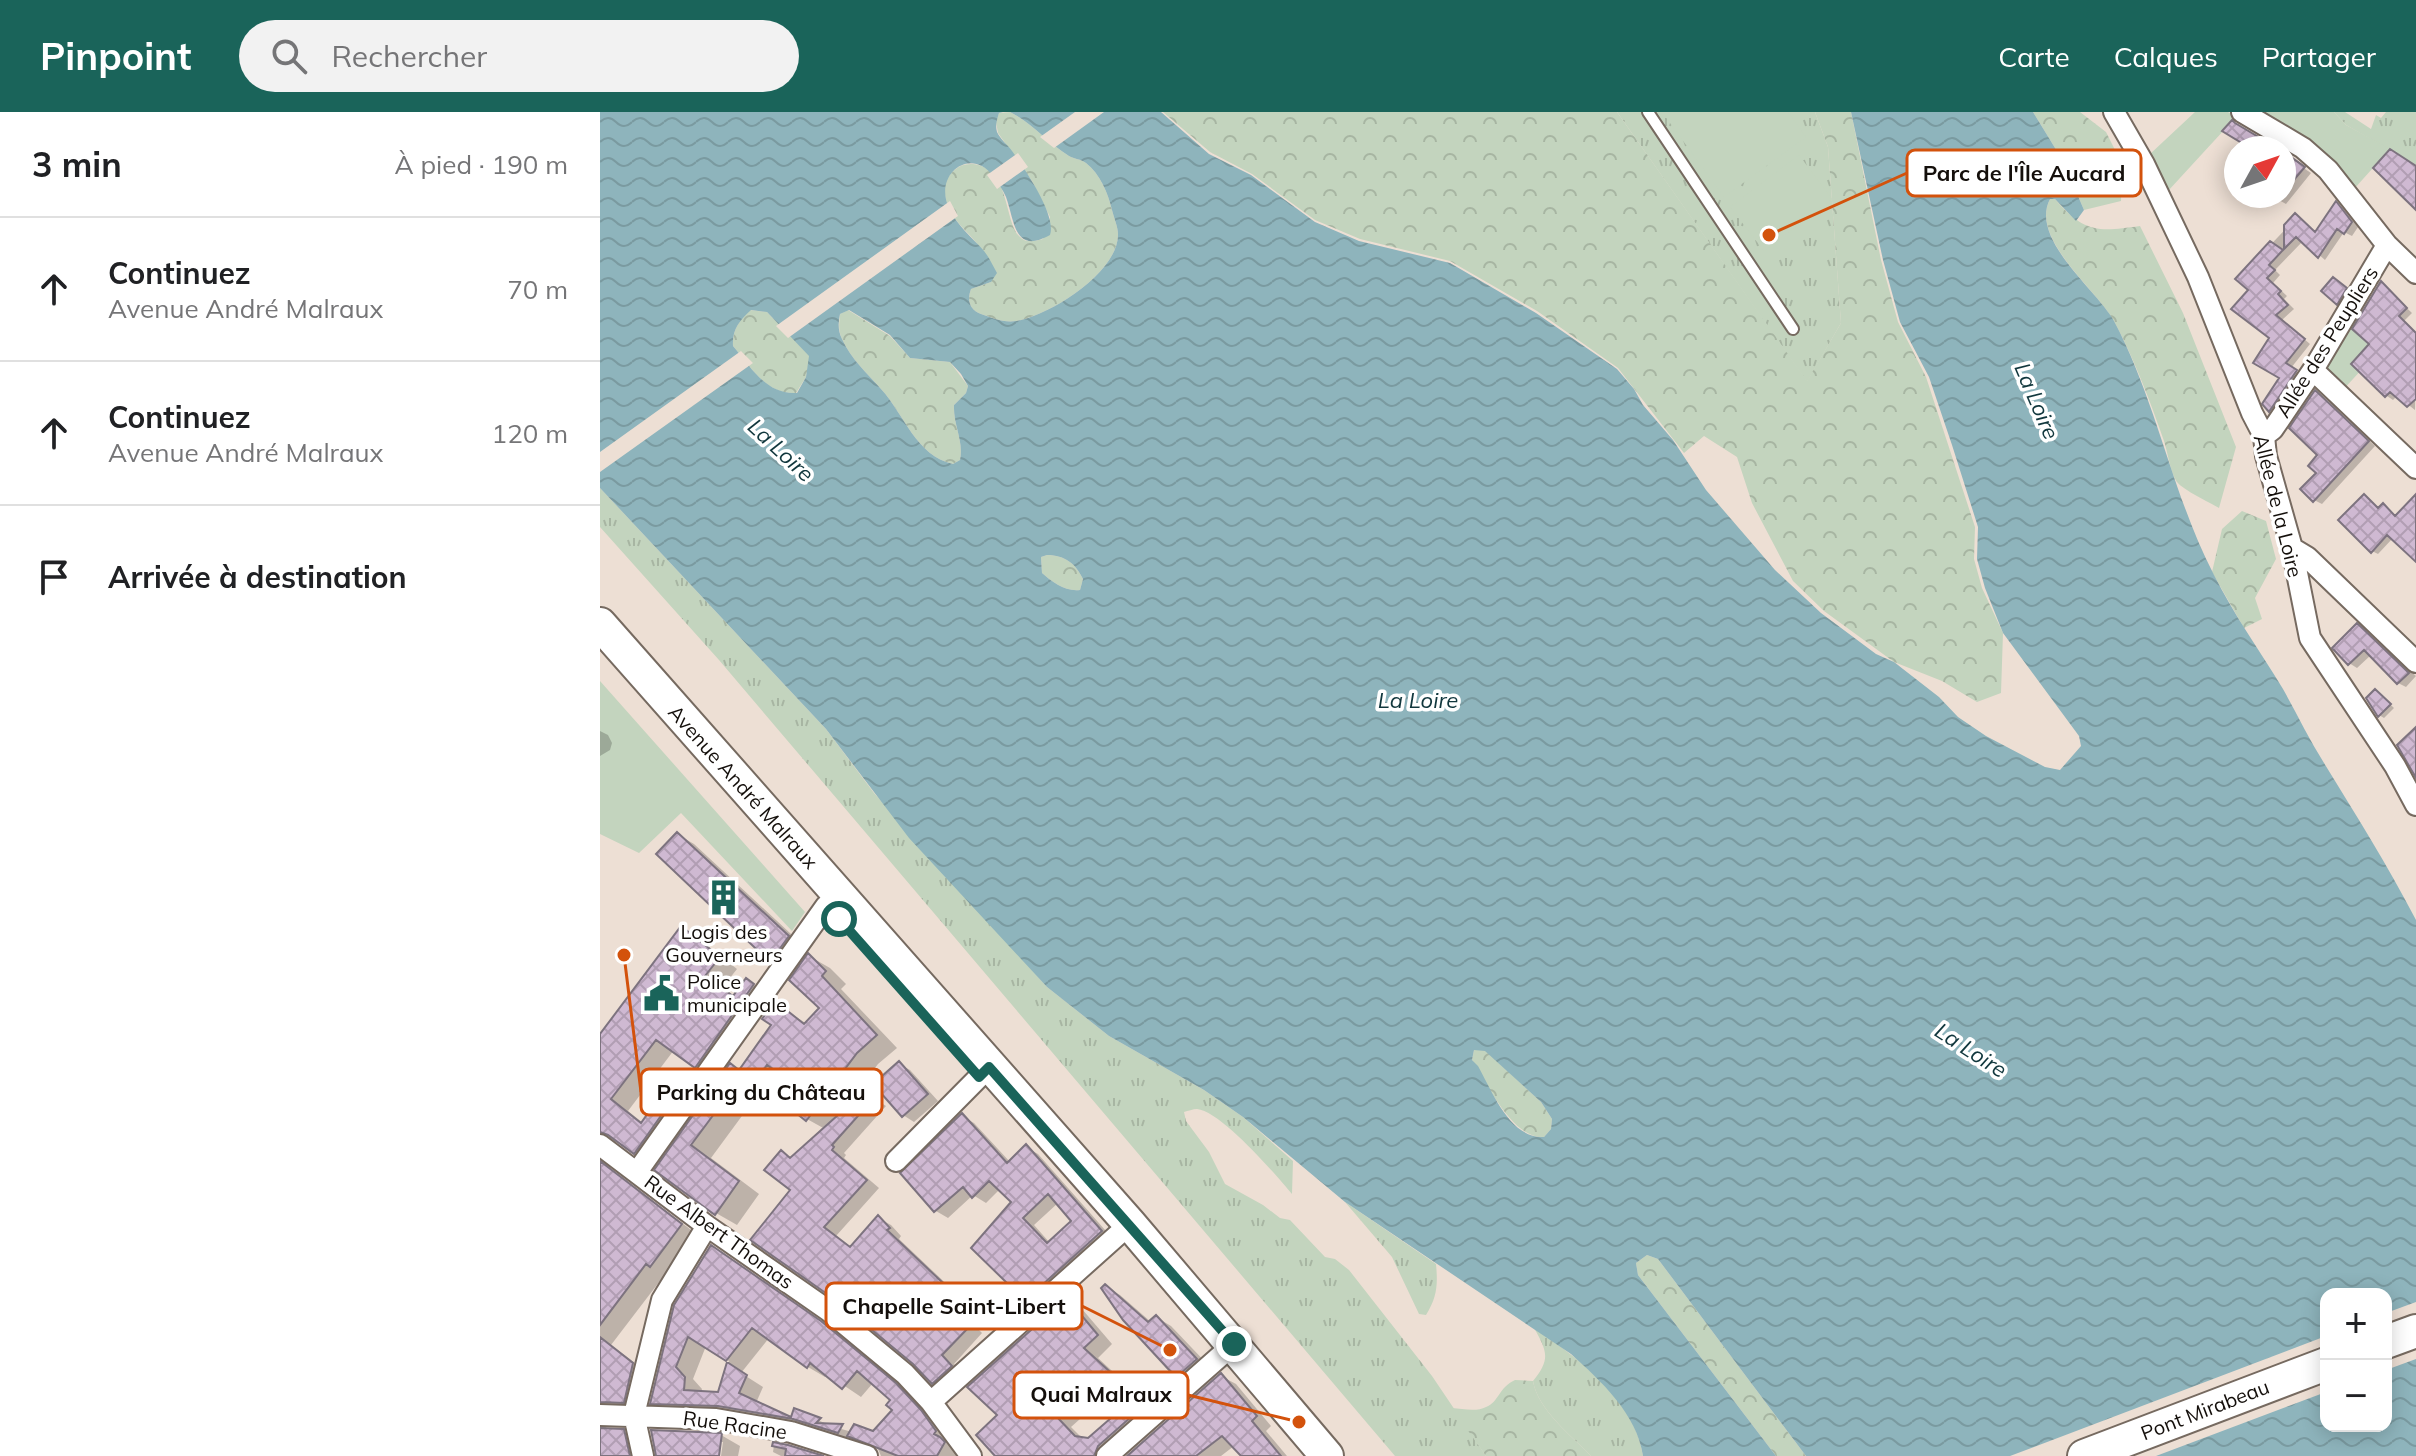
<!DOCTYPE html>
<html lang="fr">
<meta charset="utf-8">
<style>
:root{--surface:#fff;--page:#f2f2f2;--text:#202124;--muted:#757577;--line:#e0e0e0;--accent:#1a645a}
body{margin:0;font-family:Mulish,sans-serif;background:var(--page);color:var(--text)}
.controls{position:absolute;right:24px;bottom:24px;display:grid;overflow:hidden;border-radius:16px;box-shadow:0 4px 20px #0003}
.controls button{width:72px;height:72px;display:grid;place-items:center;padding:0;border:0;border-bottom:2px solid var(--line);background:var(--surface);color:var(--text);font:40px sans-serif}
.compass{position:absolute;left:1624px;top:24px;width:72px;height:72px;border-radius:50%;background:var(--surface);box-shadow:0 4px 20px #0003;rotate:50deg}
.stop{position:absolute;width:24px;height:24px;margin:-18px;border:6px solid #1a645a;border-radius:50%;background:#fff}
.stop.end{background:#1a645a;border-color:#fff;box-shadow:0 2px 8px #0008}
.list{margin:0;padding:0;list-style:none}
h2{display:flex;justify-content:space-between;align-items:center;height:104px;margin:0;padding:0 32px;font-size:34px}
h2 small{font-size:26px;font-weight:400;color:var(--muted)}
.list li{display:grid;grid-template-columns:52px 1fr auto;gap:24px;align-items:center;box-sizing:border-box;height:144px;padding:0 32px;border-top:2px solid var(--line)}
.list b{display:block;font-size:30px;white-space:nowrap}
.list p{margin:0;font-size:26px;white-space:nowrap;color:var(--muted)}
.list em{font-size:26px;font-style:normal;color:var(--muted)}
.icon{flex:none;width:44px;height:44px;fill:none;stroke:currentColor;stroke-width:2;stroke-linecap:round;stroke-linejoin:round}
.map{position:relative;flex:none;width:1816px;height:1344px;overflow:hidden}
header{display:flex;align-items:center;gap:48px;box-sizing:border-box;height:112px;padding:0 40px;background:var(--accent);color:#fff}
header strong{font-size:38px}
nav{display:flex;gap:44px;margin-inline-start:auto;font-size:28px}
.search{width:560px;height:72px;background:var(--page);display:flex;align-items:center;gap:20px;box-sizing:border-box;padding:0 28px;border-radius:44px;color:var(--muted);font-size:30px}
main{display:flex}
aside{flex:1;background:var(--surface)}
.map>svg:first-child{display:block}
.grass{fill:url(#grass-tufts)}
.forest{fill:url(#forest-crowns)}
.garden{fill:#c3d4be}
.water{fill:url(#water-waves);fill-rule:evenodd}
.pier{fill:#eddfd4}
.shadow{fill:#0003;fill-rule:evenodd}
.building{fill:url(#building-cross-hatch);stroke:#7d737f;stroke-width:2;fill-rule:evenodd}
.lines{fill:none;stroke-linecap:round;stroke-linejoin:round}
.service-casing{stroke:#766a60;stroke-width:14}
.minor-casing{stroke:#766a60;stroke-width:24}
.primary-casing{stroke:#766a60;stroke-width:36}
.service{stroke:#fff;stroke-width:10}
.minor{stroke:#fff;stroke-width:20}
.primary{stroke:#fff;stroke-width:32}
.route{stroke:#1a645a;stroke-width:10}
.labels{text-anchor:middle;stroke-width:7;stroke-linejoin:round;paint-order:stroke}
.street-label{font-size:20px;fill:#140f0b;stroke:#fff}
.poi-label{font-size:20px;fill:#140f0b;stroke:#fff}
.water-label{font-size:22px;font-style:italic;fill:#11373d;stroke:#fff}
.leader{fill:none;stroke:#d3520c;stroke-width:3}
.callout-dot{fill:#d3520c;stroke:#fff;stroke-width:3}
.callout{fill:#fff;stroke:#d3520c;stroke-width:3}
.callout-label{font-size:22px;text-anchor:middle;font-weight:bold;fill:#140f0b}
</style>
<header>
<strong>Pinpoint</strong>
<div class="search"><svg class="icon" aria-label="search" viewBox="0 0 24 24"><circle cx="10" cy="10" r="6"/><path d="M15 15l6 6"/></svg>Rechercher</div>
<nav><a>Carte</a><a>Calques</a><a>Partager</a></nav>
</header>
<main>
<aside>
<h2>3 min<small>À pied · 190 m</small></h2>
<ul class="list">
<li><svg class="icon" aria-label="ahead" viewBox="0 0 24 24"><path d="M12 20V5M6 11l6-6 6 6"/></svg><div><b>Continuez</b><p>Avenue André Malraux</p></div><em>70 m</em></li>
<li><svg class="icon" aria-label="ahead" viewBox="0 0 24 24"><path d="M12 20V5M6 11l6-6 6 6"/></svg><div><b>Continuez</b><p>Avenue André Malraux</p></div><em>120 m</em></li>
<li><svg class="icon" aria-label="arrive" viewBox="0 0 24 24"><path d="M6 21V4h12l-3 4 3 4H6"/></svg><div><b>Arrivée à destination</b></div></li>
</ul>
</aside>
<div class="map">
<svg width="1816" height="1344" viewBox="0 0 1816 1344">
<defs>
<pattern id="grass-tufts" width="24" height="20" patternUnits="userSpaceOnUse" patternTransform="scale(2)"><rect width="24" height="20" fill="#c3d4be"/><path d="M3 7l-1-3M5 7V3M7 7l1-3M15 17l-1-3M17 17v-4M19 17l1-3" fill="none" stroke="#a7b5a2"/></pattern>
<pattern id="forest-crowns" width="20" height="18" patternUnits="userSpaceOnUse" patternTransform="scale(2)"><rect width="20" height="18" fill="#c3d4be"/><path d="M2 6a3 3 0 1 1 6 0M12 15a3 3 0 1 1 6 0" fill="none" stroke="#a7b5a2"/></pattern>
<pattern id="water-waves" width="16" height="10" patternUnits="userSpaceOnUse" patternTransform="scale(2)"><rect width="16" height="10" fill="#8eb4bc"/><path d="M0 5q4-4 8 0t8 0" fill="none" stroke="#7a9aa0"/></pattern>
<pattern id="building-cross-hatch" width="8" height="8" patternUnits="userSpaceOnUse" patternTransform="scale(2)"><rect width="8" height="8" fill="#cfb9d2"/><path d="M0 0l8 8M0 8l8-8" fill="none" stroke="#b19eb3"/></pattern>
</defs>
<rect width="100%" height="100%" fill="#eddfd4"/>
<path class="grass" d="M1017 0H1215L1228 35 1241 211 1207 270Z
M1734 0H1745L1771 17 1776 3 1781 6 1786 0H1816V53L1746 13Z
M0 376 226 617 274 681 447 875 509 924 604 978 643 1005 693 1049 692 1082C676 1063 621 999 597 997 593 997 588 999 584 1000L586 1009 609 1040 625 1072 663 1093 680 1106 690 1108 725 1145 735 1147 749 1158 832 1264 886 1344H795L119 548 0 415Z
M745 1090 836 1152C838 1173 837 1185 826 1203L819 1202 792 1145Z
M934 1216C978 1246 1035 1287 1043 1344H991C971 1323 938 1298 933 1269 951 1247 947 1239 934 1216Z"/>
<path class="forest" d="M410 0C432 11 448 31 469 44 474 47 481 47 486 51 500 62 508 81 512 98 514 106 518 115 518 122 519 160 449 204 416 209 404 211 392 206 381 202 369 197 367 188 371 177L391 170C389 161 389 146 383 139 366 115 345 107 344 73 350 60 358 51 373 52 410 56 404 108 419 124 426 132 434 129 443 127L450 105 432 69 398 21 396 10 399 1Z
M563 0H1017L1207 269 1241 211 1228 35 1215 0H1251L1281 148 1298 210 1326 265 1375 415 1374 447 1382 476 1403 521 1401 581 1377 590 1342 569 1294 550 1224 499 1193 469 1152 391 1137 345 1104 324 1084 341 1018 256 937 199 850 149 760 127 715 108 652 62 610 40Z
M1433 0H1480L1506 20 1522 52 1521 89 1484 98 1463 49Z
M1450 87H1455C1484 121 1498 120 1540 114L1583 201 1636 335 1619 396C1609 390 1583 378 1577 370 1570 360 1568 341 1564 329 1550 289 1535 249 1515 211 1498 178 1429 127 1450 87Z
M150 198 167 200 210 244 206 265 196 281C166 283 151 255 133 234 132 218 139 209 150 198Z
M248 198 290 224 310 246 350 250 368 274 366 281 354 293C353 313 364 329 360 348L353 352C316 344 304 302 281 277 267 261 251 247 242 227 238 219 239 211 240 202Z
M1642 399 1666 409 1676 447 1655 486 1662 507 1644 516 1612 460 1622 417Z
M447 443C465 443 476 452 483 467L480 478C466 480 452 470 442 461L441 445Z
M874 938H885L941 990 952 1007 951 1017 944 1025C912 1027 888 972 872 948Z
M1047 1143 1058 1147 1070 1163 1206 1344H1176L1038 1163 1036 1151Z
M915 1268 933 1269C938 1298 971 1323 991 1344H886L852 1296C863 1297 877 1300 886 1295 899 1290 899 1275 915 1268Z"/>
<path class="garden" d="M1062 0H1188L1206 25 1124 85Z
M1595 0H1628L1636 5 1568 79 1549 43Z
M1654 0H1734L1746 13 1790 37 1754 77Z
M1199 43 1232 87 1164 139 1130 95Z
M1753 201 1785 232 1742 279 1721 254Z
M0 569 205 800 192 819 81 701 39 741 0 722Z"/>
<path class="water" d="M0 0H403L399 1C397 8 395 13 397 20 400 27 408 33 412 39 424 56 457 103 450 123 414 143 415 110 406 85 403 78 398 71 393 64 371 34 333 62 349 96 357 114 372 125 384 139 389 145 393 154 397 161L391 170 371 177C367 188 369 197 381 202 392 206 404 211 416 209 449 204 519 160 518 122 518 115 514 106 512 98 508 81 500 62 486 51 481 47 474 47 469 44 448 31 432 11 410 0H561L609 42 651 63 715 110 759 129 850 151 936 201 1017 257 1034 277 1043 293 1073 328 1106 378 1175 458 1221 501 1276 542 1294 550 1339 585 1358 605 1386 624 1445 655 1460 658 1481 634 1479 624 1403 521 1385 476 1377 447 1378 415 1352 333 1329 265 1300 210 1283 148 1251 0H1433L1463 49 1484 98 1476 109 1455 87H1450C1429 127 1497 178 1514 209 1557 290 1572 382 1614 463 1634 503 1660 539 1683 577 1697 602 1709 627 1724 651 1756 703 1788 754 1816 808V1344H1206L1070 1163 1058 1147 1047 1143 1036 1151 1038 1163 1176 1344H1043C1037 1302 1001 1269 971 1242L745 1090 643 1005 604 978 509 924 447 875 309 726 226 617 0 376ZM151 198 167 200 209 244 206 265 197 281C166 283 151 255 133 234 132 218 139 209 151 198ZM249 198 290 223 310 246 350 250 361 262 368 274 366 281 354 293C353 313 364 329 360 348L353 352C316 344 304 302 281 277 267 261 251 247 242 227 238 219 238 211 240 202ZM447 443C465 443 476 452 483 467L480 478C466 480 452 470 442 461L441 445ZM874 938 885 939 941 990 952 1007 951 1017 944 1025C910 1027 892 979 878 954L872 948ZM1726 1182H1786V1314H1726Z"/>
<path class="pier" d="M475 0H504L454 36 440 25Z
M418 41 428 55 397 77 387 63Z
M350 89 358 104 188 226 176 214Z
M141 239 153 251 0 360V340Z
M1816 1190V1247L1786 1258V1201Z
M1726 1224V1280L1556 1344H1410Z"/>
<path class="shadow" d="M1684 43 1711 61 1686 92 1677 87 1675 90 1666 84H1684Z
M1737 92 1743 96 1758 115 1752 124 1744 120 1725 148 1703 129 1675 158 1680 163 1673 171 1687 184 1684 187 1694 197 1682 208 1710 232 1691 256 1703 264 1677 302 1665 292 1682 265 1671 225 1651 178 1638 167 1697 105 1716 121Z
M1734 167 1756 183 1748 197 1738 191Z
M1782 172 1812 201 1804 209 1816 221 1815 298 1797 284 1793 288 1787 284 1754 252 1772 232Z
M1716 281 1775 334 1722 392 1714 388 1720 343Z
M1816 385V447L1793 426 1778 442 1772 439 1779 398 1783 394 1796 405Z
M1757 514 1816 564 1806 575 1798 571 1771 543 1757 556 1749 551Z
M1776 579 1794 596 1784 606 1779 603Z
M0 619 8 623 12 631 10 638 0 644Z
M77 722 94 732 205 835 188 858 171 848 59 742Z
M82 817 100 828 137 857 122 876 135 885 147 869 165 879 114 965 74 938 28 999 43 1011 62 984 81 994 53 1051 20 1030 13 1031 5 1042 10 1056 99 1124 70 1164 66 1161 11 1233 51 1263 42 1300 7 1307 6 1318 23 1319 42 1330 45 1344H0V925Z
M209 844 230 856 246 872 241 877 297 936 278 952 244 998 266 981 286 994 244 1041 246 1043 244 1046 279 1076 236 1124 252 1136 278 1106 291 1113 301 1124 299 1127 356 1181 350 1189 382 1221 354 1252 364 1262 346 1278 333 1270 192 1077 181 1040 192 1046 225 1017 207 1007 205 978 187 966 177 981 164 974 111 1046 159 1082 137 1113 116 1101 57 1057 140 959 173 913 175 891 207 912 221 896Z
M299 952 310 958 338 989 314 1010 303 1003Z
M362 1004 374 1011 410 1050 426 1035 438 1042 513 1127 423 1208 411 1201 413 1090 400 1077 386 1091 373 1083 348 1106 336 1099 303 1061ZM458 1091 474 1109 450 1131 434 1113Z
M112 1135 239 1222 314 1284 338 1310 360 1344H281L278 1337 213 1316 137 1303 70 1301 52 1291ZM169 1226 208 1255 225 1265 227 1262 261 1285 273 1271 292 1288 295 1298 273 1321 252 1320 231 1314 196 1298 192 1308 156 1291 163 1275 141 1261ZM106 1234 129 1249 119 1282 101 1281 102 1277 93 1267Z
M505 1175 520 1183 551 1210 556 1205 571 1214 611 1256 513 1344H398L400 1303 467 1188 482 1197 512 1232 498 1246 535 1280 540 1275 550 1280 574 1260ZM498 1291 514 1306 488 1328 483 1327 471 1315Z
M621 1264 636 1272 671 1314 666 1319 687 1344H642L634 1334 621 1344H530Z
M121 1323 140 1334 138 1344H121L123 1330H119L117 1344H57Z
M174 1333 216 1344H181L173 1340Z"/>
<path class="building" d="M1632 8 1635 11 1677 36H1650L1622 19Z
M1790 37 1816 54V98L1773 56Z
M1684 40 1705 55 1693 69 1684 63Z
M1736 89 1752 110 1744 122 1737 117 1718 146 1696 125 1684 137V113L1695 101 1715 120Z
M1670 129 1683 138 1669 153 1675 158 1667 166 1681 179 1678 182 1688 193 1676 203 1705 227 1686 251 1697 258 1669 300 1662 292 1679 266 1653 251 1669 226 1631 197 1648 178 1635 167Z
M1733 165 1747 176 1737 193 1721 179Z
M1781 169 1807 196 1799 204 1816 221V287L1807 295 1790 280 1785 285 1751 252 1769 232 1752 217Z
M1715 278 1769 329 1713 390 1700 377 1716 361 1708 354 1717 343 1689 316Z
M1764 382 1778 396 1783 391 1795 404 1816 382V450L1787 423 1771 441 1738 408Z
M1757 511 1809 561 1797 572 1764 538 1748 553 1732 536Z
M1775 577 1791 592 1778 605 1766 586Z
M1816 615V666L1797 633Z
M77 720 189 824 170 850 56 742Z
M81 814 120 845 105 864 133 884 146 866 154 872 95 956 56 928 11 987 41 1011 62 981 72 988 34 1042 8 1023 0 1020V922Z
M208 841 226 859 222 864 277 923 257 941 206 1009 190 996 202 979 167 953 155 971 143 963 91 1033 139 1069 115 1103 54 1058 130 951 139 958 171 913 162 907 175 889 204 912 219 896 189 868Z
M299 949 328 982 302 1005 273 972Z
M266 978 274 986 232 1033 234 1035 232 1038 267 1068 224 1115 250 1135 278 1103 290 1116 287 1118 344 1172 339 1180 371 1213 342 1243 352 1254 332 1272 313 1252 237 1189 150 1128 190 1078 164 1058 181 1038 190 1046Z
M362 1001 407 1051 426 1032 502 1119 410 1202 392 1185 407 1171 371 1136 411 1090 389 1069 372 1086 363 1075 334 1100 300 1061ZM448 1082 471 1109 447 1131 423 1106Z
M0 1049 82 1112 50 1155 46 1152 0 1213Z
M111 1133 221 1209 296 1271 321 1298 336 1319 334 1322 340 1325 345 1330 337 1344H298L247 1324 254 1312 273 1319 292 1298 286 1293 290 1288 257 1259 242 1277 210 1251 207 1256 152 1216 126 1249 88 1225 76 1255 85 1265 84 1278 118 1280 127 1250 147 1263 139 1281 191 1305 194 1296 221 1306 216 1311 243 1312 238 1321 193 1307 118 1294 50 1292 74 1193Z
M505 1172 548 1210 556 1203 597 1247 498 1334 494 1344H395L376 1323 397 1303 367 1275 467 1186 498 1223 484 1236 532 1280 540 1273 547 1280 571 1260 523 1208 501 1176ZM485 1281 511 1306 488 1326 475 1324 457 1305Z
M0 1225 33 1251 24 1291 0 1290Z
M621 1261 657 1304 652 1309 681 1344H641L622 1324 596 1344H527Z
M0 1316 24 1317 30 1344H0Z
M51 1318 122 1321 119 1344H56Z
M173 1330 188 1333 224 1344H185L186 1337 172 1334Z"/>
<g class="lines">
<defs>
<path id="service" d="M1048 0 1193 217"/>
<path id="minor" d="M1514 0 1544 52 1598 165 1652 301 1664 324 1666 344 1692 436 1710 526 1795 654 1816 693
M1642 0 1703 36 1728 58 1787 133 1816 161
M1713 258 1816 356
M1664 324 1673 317 1713 258 1787 133
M1692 436 1707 445 1816 550
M0 1033 107 1114 229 1199 305 1262 331 1290 371 1344
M296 1049 389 955
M37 1060 226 794 239 782
M331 1290 530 1112
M0 1303 116 1307 191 1320 267 1344
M43 1344 34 1303 62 1188 107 1114
M507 1344 634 1232"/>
<path id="primary" d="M0 512 530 1112 727 1344
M1786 1230 1816 1219
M1484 1344 1726 1252"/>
</defs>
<use href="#service" class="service-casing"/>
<use href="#minor" class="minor-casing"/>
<use href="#primary" class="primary-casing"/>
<use href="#service" class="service"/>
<use href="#minor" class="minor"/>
<use href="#primary" class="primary"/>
</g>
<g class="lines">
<path class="route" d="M239 807 379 965 389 955 634 1232"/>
</g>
<defs>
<symbol id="building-bare" viewBox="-9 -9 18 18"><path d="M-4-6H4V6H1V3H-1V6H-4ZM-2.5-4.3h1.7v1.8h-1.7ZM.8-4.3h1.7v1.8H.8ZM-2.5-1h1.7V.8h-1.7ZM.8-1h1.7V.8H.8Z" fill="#1a645a" stroke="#fff" stroke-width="2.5" paint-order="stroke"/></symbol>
<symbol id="civic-bare" viewBox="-9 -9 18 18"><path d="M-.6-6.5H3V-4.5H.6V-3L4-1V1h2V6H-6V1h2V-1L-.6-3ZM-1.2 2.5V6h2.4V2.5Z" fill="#1a645a" stroke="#fff" stroke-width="2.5" paint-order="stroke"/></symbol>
</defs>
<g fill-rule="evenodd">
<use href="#building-bare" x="98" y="760" width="51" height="51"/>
<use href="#civic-bare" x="36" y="856" width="51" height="51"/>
</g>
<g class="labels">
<g class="street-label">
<text transform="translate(1727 230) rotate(-58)" y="7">Allée des Peupliers</text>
<text transform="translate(1678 394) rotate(76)" y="7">Allée de la Loire</text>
<text transform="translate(143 675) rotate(48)" y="7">Avenue André Malraux</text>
<text transform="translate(119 1120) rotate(36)" y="7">Rue Albert Thomas</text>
<text transform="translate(1605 1298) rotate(-21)" y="7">Pont Mirabeau</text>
<text transform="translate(135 1313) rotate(8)" y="7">Rue Racine</text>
</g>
<g class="poi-label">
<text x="124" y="827">Logis des<tspan x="124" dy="23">Gouverneurs</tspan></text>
<text x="87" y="877" text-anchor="start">Police<tspan x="87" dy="23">municipale</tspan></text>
</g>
<g class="water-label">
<text transform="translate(1437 289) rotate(67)" y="8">La Loire</text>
<text transform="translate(181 338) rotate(43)" y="8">La Loire</text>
<text x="818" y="596">La Loire</text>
<text transform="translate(1371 938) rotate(33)" y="8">La Loire</text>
</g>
</g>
<path class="leader" d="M1169 123L1307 61M24 843L41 980M570 1238L482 1194M699 1310L588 1283"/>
<g class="callout-dot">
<circle cx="1169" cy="123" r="8"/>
<circle cx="24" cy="843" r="8"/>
<circle cx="570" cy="1238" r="8"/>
<circle cx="699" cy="1310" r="8"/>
</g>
<g class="callout">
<rect x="1307" y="38" width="234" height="46" rx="8"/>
<rect x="41" y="957" width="241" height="46" rx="8"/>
<rect x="226" y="1171" width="256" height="46" rx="8"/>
<rect x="414" y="1260" width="174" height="46" rx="8"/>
</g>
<g class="callout-label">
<text x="1424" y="69">Parc de l'Île Aucard</text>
<text x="161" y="988">Parking du Château</text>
<text x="354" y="1202">Chapelle Saint-Libert</text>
<text x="501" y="1290">Quai Malraux</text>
</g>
</svg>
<div class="controls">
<button>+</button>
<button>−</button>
</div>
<svg class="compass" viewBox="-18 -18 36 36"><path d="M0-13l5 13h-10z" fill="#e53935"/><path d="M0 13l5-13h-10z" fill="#757577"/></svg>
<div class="stop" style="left:239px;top:807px"></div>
<div class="stop end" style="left:634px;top:1232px"></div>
</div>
</main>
